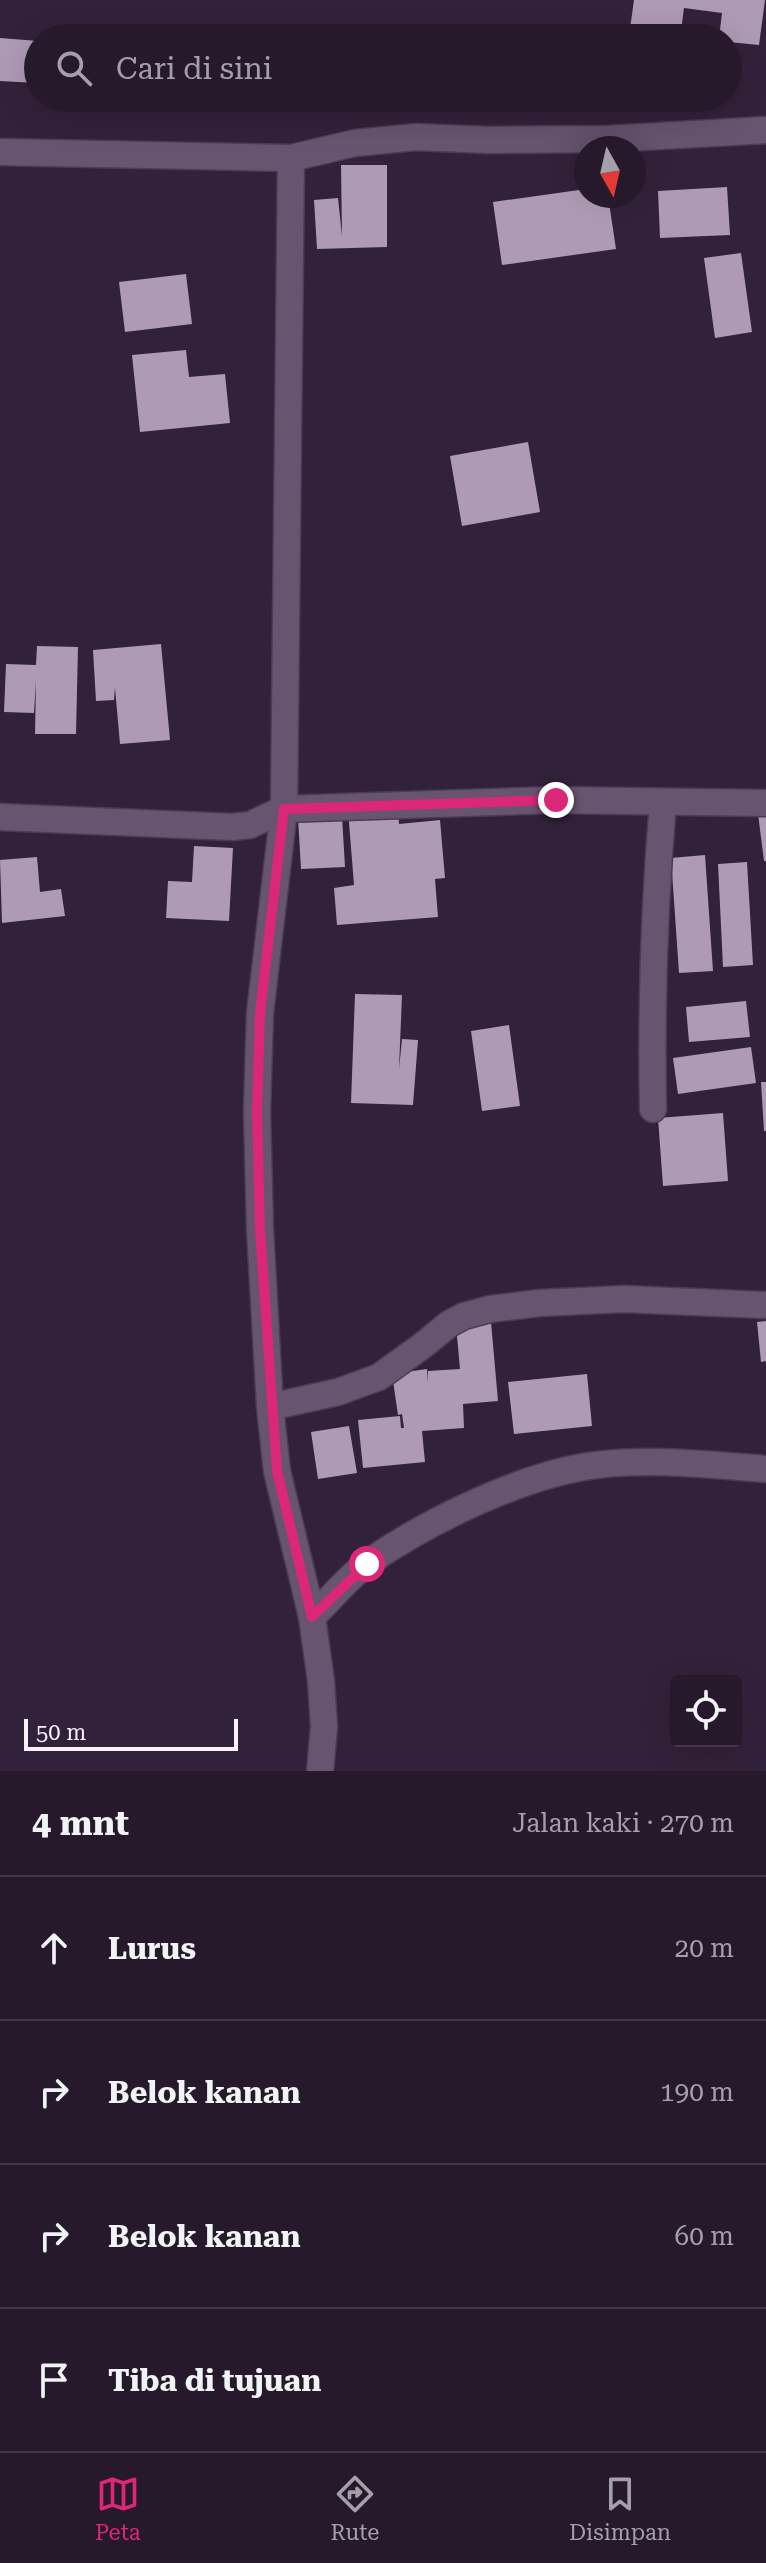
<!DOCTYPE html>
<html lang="id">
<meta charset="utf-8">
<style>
:root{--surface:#26192c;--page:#2e2234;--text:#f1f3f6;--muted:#a4a0a9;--line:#423848;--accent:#db2777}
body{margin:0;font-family:"Roboto Serif",serif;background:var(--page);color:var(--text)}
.controls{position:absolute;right:24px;bottom:24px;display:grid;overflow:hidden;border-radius:8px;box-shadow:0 8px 32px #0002}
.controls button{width:72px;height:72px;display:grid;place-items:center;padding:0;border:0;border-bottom:2px solid var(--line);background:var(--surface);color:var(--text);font:40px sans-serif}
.compass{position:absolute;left:574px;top:136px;width:72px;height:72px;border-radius:50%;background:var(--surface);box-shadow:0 8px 32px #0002;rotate:172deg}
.scale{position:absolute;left:24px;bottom:20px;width:214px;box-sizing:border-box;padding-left:8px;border:4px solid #faf1fe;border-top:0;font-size:22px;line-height:28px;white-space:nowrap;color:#faf1fe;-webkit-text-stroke:6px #32213a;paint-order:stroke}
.stop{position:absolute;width:24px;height:24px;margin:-18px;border:6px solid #db2777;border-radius:50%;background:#fff}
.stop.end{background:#db2777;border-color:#fff;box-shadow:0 2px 8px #0008}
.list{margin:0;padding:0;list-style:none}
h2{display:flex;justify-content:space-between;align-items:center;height:104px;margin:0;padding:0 32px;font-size:34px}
h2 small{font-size:26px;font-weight:400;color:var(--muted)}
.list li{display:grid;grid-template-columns:52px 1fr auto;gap:24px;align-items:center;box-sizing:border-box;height:144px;padding:0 32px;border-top:2px solid var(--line)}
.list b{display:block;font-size:30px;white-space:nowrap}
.list em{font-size:26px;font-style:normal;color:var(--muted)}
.icon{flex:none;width:44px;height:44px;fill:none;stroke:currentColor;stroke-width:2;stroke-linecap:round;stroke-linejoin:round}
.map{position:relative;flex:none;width:766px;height:1771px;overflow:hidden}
.search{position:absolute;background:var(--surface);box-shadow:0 8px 32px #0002;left:24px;right:24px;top:24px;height:88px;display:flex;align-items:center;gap:20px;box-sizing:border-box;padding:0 28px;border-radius:44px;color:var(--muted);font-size:30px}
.sheet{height:680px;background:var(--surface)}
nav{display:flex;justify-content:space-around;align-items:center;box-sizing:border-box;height:112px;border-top:2px solid var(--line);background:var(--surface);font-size:22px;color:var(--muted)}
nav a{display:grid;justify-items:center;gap:4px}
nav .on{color:var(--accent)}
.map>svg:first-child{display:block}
.building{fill:#ae9ab4}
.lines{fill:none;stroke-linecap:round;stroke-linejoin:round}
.minor-casing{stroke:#4b3c51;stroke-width:29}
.minor{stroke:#675470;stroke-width:26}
.route{stroke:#db2777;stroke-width:10}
</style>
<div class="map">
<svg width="766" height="1771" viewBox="0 0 766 1771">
<rect width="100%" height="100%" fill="#32213a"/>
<path class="building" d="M634 0H765L759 45 728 42V38H719L722 13 684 8 680 38 629 36Z
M0 38 38 41 37 83 0 81Z
M341 165H387V247L317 249 314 200 338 198 342 236Z
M727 187 730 235 660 238 658 191Z
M586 189V196H608L616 249 502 265 493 202Z
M741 253 752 332 715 338 704 258Z
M186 274 192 324 125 332 119 282Z
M186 350 189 377 225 374 230 423 140 432 132 355Z
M528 442 540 512 462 526 450 456Z
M161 644 170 740 120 744 115 688 114 700 96 701 93 650Z
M37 646 78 647 76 734H35L36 681 34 713 4 712 6 664 36 665Z
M398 807 399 824 440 820 445 878 435 879 438 917 337 925 334 888 354 885 348 810Z
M766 813V861H764L758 814Z
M342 816 345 867 301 869 298 818Z
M194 846 233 848 229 921 166 918 168 881 192 882Z
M705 855 713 971 679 973 671 858Z
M37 857 40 892 61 889 65 916 2 923 0 860Z
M747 862 753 965 723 967 718 864Z
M355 994 402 995 399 1069 402 1039 418 1040 413 1105 351 1103Z
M746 1001 750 1037 689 1042 686 1007Z
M509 1025 520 1106 482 1111 471 1031Z
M751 1047 756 1083 678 1094 673 1058Z
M761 1082H766V1131H764Z
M723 1113 728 1181 663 1186 658 1118Z
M766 1321V1361L761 1362 757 1322Z
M491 1322 498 1401 463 1404 464 1428 422 1431 425 1462 363 1468 358 1420 400 1416 401 1428H404L402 1414 398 1415 392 1374 427 1369 428 1382V1371L460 1369 456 1325Z
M587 1374 592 1426 514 1434 508 1382Z
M349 1426 357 1473 318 1479 311 1432Z"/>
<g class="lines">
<defs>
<path id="minor" d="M0 152 291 158 355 143 416 137 489 140 607 139 766 130
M291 158 284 809 260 1013 257 1112 260 1229 270 1407 277 1471 312 1617 321 1681 324 1727 320 1771
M0 817 232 827 250 825 284 809 556 800 766 803
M653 1109C651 1004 654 907 663 803
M270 1407 338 1392 379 1377 422 1346 449 1324 464 1316 490 1309 540 1303 624 1299 766 1305
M312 1617C330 1600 348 1577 369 1562 428 1521 524 1474 596 1465 652 1458 710 1465 766 1469"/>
</defs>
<use href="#minor" class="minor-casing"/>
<use href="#minor" class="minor"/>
</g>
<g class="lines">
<path class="route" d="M367 1564 312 1617 277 1471 260 1229 257 1112 260 1013 284 809 556 800"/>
</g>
</svg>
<div class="controls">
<button><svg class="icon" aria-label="locate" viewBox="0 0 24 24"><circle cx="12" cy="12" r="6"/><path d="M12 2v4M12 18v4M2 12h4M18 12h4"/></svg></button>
</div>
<svg class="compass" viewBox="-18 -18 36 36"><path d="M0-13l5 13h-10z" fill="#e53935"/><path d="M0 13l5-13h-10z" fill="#a4a0a9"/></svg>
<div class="scale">50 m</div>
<div class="stop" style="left:367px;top:1564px"></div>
<div class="stop end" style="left:556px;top:800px"></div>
<div class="search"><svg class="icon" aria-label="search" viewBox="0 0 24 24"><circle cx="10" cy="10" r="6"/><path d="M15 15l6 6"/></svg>Cari di sini</div>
</div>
<section class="sheet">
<h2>4 mnt<small>Jalan kaki · 270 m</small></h2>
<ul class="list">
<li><svg class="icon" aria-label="ahead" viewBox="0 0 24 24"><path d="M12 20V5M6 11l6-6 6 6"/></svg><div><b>Lurus</b></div><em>20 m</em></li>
<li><svg class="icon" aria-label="right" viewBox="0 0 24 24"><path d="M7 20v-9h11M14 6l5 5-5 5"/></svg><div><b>Belok kanan</b></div><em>190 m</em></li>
<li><svg class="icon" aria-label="right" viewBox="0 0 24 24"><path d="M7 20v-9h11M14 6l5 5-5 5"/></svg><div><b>Belok kanan</b></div><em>60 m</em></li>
<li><svg class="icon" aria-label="arrive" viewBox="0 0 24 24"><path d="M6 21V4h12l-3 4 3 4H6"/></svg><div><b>Tiba di tujuan</b></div></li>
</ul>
</section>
<nav>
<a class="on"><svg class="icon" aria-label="map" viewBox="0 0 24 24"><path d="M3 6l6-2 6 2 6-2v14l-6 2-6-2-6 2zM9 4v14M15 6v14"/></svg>Peta</a>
<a><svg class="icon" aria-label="directions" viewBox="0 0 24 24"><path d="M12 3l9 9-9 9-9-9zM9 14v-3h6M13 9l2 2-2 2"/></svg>Rute</a>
<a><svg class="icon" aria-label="saved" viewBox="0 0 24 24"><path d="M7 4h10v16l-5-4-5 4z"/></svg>Disimpan</a>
</nav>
